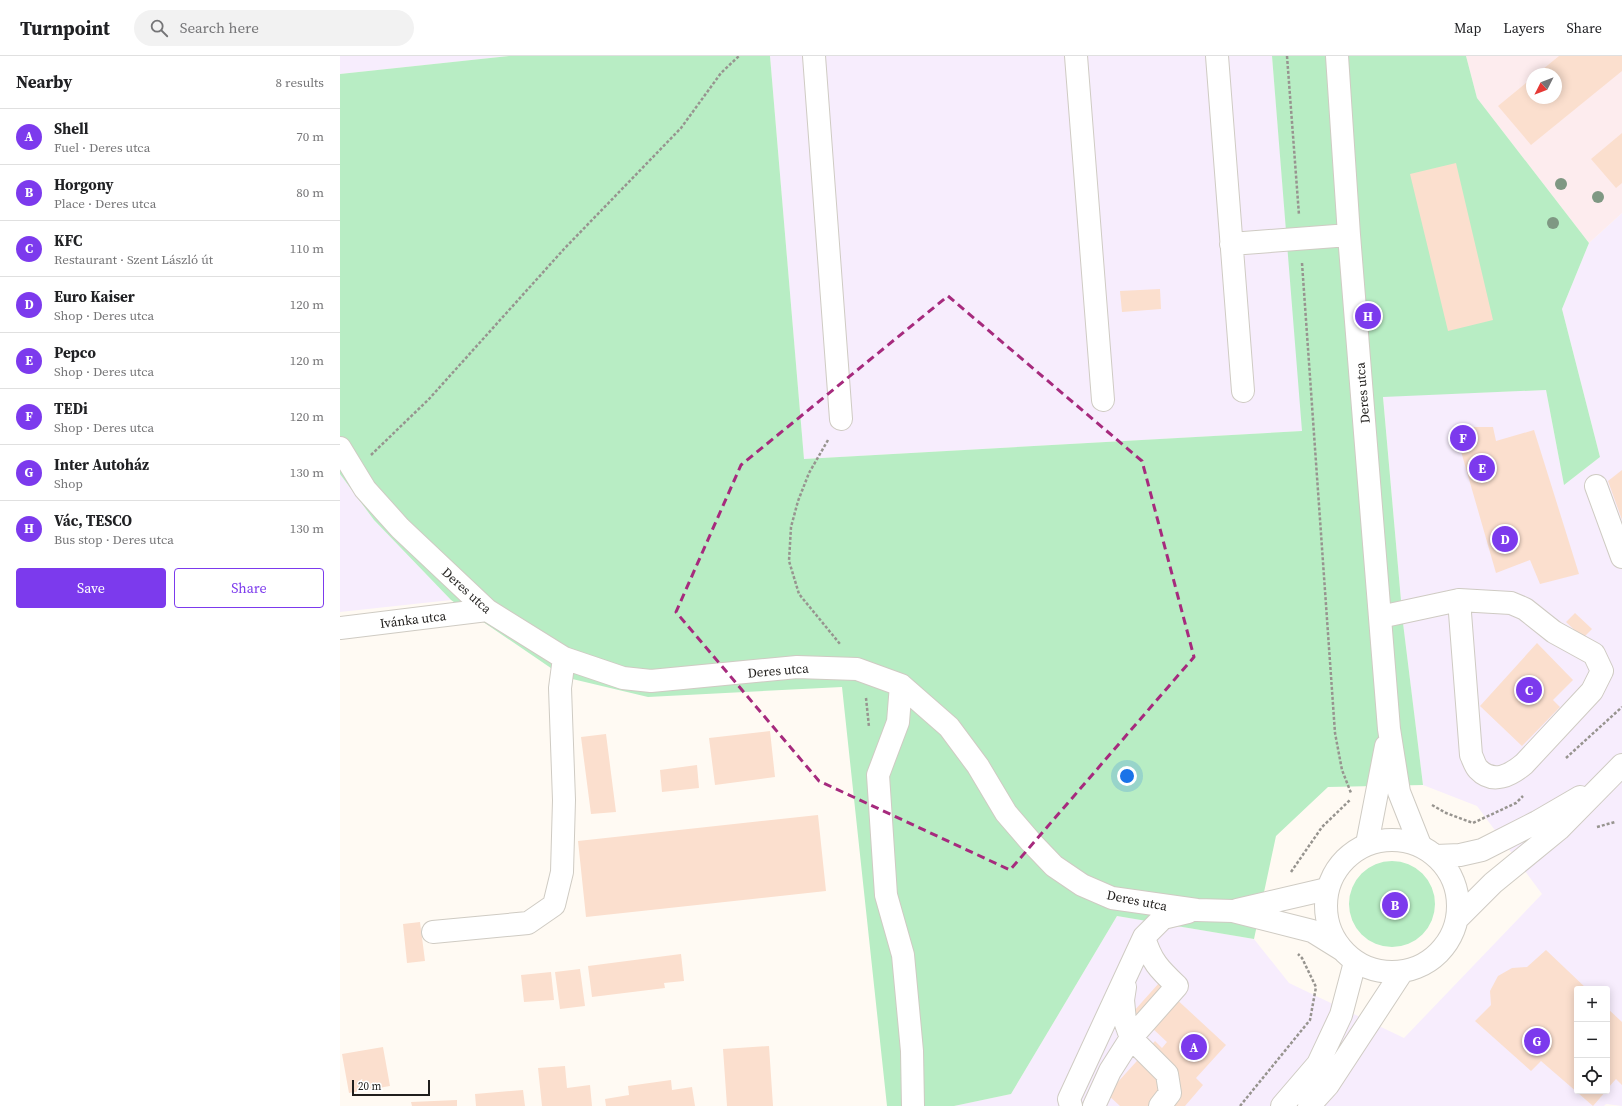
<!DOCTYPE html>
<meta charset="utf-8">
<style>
:root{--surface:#fff;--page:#f2f2f2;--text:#202124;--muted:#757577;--line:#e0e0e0;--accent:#7c3aed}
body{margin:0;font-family:"Source Serif 4",serif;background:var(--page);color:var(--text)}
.controls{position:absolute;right:12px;bottom:12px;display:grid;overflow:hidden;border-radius:4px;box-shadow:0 2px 10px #0003}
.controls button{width:36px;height:36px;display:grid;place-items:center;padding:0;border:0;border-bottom:1px solid var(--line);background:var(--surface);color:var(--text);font:20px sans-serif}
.compass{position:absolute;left:1186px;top:12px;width:36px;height:36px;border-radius:50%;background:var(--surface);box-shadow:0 2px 10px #0003;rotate:228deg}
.scale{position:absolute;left:12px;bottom:10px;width:78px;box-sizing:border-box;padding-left:4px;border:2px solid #201e1c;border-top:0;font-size:11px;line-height:14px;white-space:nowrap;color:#201e1c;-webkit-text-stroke:3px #fff;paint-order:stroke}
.you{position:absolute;left:787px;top:720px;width:14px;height:14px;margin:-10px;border:3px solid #fff;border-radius:50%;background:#1a73e8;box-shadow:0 0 0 6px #1a73e833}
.badge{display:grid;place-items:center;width:26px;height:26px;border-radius:50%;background:var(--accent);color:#fff;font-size:13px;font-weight:700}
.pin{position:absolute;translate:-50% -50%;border:2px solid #fff;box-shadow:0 1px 4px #0006}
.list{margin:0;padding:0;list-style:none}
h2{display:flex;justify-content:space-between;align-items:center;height:52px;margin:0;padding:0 16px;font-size:17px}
h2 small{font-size:13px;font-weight:400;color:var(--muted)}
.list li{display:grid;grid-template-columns:26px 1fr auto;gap:12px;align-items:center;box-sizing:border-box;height:56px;padding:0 16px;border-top:1px solid var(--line)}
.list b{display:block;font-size:15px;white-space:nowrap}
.list p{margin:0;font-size:13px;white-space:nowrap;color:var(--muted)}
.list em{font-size:13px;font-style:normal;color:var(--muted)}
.actions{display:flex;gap:8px;padding:12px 16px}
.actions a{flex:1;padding:9px 0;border:1px solid var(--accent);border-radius:4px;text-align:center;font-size:14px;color:var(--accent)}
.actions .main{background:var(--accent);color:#fff}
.icon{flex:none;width:22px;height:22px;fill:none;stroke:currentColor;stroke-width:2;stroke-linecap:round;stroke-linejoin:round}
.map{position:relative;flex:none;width:1282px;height:1050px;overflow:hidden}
header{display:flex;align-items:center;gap:24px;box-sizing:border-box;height:56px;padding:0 20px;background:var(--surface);border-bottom:1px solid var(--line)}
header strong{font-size:19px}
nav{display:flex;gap:22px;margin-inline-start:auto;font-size:14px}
.search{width:280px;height:36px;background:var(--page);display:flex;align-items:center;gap:10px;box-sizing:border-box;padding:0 14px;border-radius:22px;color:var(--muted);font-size:15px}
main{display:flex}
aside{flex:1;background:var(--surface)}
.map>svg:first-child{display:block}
.commercial{fill:#f7edfd;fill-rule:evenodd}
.industrial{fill:#fdecee;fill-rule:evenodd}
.green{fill:#b8edc4}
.building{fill:#fbdfce}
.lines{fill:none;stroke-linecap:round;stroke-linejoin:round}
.minor-casing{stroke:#cfcbc3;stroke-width:24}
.major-casing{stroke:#cfcbc3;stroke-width:24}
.path{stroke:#97948f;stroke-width:2.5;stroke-dasharray:3 2;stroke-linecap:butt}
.minor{stroke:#fff;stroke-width:22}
.major{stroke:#fff;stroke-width:22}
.tree{fill:#7f9883}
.marked{fill:none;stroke:#a62a7d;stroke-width:3;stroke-dasharray:8 5;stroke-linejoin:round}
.labels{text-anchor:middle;stroke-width:4;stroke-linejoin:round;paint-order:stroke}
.street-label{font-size:13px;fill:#201e1c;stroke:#fff}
</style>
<header>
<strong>Turnpoint</strong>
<div class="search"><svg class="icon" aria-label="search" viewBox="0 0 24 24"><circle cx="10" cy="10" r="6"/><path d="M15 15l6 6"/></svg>Search here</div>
<nav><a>Map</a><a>Layers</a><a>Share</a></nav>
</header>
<main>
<aside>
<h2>Nearby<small>8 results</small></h2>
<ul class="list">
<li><span class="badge">A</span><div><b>Shell</b><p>Fuel · Deres utca</p></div><em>70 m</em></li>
<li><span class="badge">B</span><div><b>Horgony</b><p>Place · Deres utca</p></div><em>80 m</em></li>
<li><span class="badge">C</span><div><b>KFC</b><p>Restaurant · Szent László út</p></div><em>110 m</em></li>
<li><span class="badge">D</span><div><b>Euro Kaiser</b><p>Shop · Deres utca</p></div><em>120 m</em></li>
<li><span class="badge">E</span><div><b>Pepco</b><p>Shop · Deres utca</p></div><em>120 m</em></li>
<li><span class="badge">F</span><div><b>TEDi</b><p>Shop · Deres utca</p></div><em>120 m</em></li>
<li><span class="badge">G</span><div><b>Inter Autoház</b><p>Shop</p></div><em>130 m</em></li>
<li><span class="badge">H</span><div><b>Vác, TESCO</b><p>Bus stop · Deres utca</p></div><em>130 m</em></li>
</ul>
<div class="actions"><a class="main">Save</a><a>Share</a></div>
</aside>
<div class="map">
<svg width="1282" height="1050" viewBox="0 0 1282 1050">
<rect width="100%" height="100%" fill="#fffaf3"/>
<path class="commercial" d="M0 0H169L0 18Z
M430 0H932L963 375 464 403Z
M1282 157V1050L1266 1048 1264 1050H614L671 1038 777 860 914 883 949 927 1064 982 1202 838 1137 750 1083 729 1063 567 1043 340 1206 334 1224 429 1260 401 1222 253 1249 187ZM1237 933H1267V1035H1237Z
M0 418 34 464 111 544 0 556Z"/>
<path class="industrial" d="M1126 0H1282V157L1249 187 1137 42ZM1192 18H1216V42H1192Z"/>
<path class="green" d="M169 0H430L464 403 962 375 932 0H1126L1137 42 1249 187 1222 253 1260 401 1224 429 1206 334 1043 341 1063 567 1083 729 988 731 936 780 914 883 777 860 671 1038 614 1050H547L502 631 308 641 224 621 111 544 34 464 0 418V18Z
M1009 848a43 43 0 1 1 86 0a43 43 0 1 1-86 0Z"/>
<path class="building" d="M1219 0H1282V15L1191 89 1158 50 1192 22V42H1216V18H1197Z
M1282 77V127L1276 132 1251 103Z
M1116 107 1153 264 1108 275 1070 118Z
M820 233 821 253 782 256 780 235Z
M1114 371H1153L1156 385 1194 374 1239 518 1200 528 1190 504 1156 517Z
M1282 414V464L1268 425Z
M1235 557 1252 573 1243 582 1226 566Z
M1197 587 1233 624 1213 644 1220 651 1182 690 1140 650Z
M430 675 435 721 375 729 369 682Z
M266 678 276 756 251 758 241 681Z
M357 709 359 732 322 736 320 714Z
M478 759 486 835 246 861 238 785Z
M80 866 85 905 67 907 63 868Z
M1206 894 1247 933H1237V1035H1266L1253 1050 1201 1005 1191 1015 1135 965 1151 949 1150 935 1158 920 1172 912 1187 911Z
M341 898 344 925 324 927 325 932 252 941 248 910Z
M240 913 245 950 220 953 215 916Z
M211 916 214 944 184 946 181 919Z
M819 927 886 989 856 1022 863 1029 845 1050H780L767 1038 815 985 822 992 827 986 794 955Z
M1267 952 1282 966V1029L1276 1023 1267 1033Z
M429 990 433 1050H387L383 993Z
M43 991 50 1030 9 1037 2 998Z
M225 1010 227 1032 250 1029 252 1050H202L198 1012Z
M331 1024 332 1034 352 1031 355 1050H266L265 1043 289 1039 288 1030Z
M183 1034 185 1050H136L135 1038Z
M117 1044V1050H72L71 1046Z"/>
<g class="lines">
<defs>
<path id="minor" d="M474 0 501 363
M736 0 763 344
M877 0 903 335
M997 0 1009 179 1049 673 1059 736 1080 789
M891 188 1009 179
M0 392 25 433 60 472 147 554 224 602 283 622 311 625 457 611 517 613 561 629 609 671 638 710 666 757 691 786 714 810 742 829 772 842 857 854 893 855 972 875 1001 893
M1256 430 1282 501
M1040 561 1119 544 1171 547 1185 553 1214 576 1254 598 1262 615 1252 635 1184 708C1171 719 1153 729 1138 713 1135 710 1133 703 1131 699L1119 544
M0 572 147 554
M561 629 558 666 538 719 546 839 563 899 572 995 573 1050
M1027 788 1046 690
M897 854 987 833
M93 876 188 867 214 849 222 816 224 744 220 632 224 602
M785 931 783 944 785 965 791 982 827 1018 830 1037 820 1050
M731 1050 729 1043 804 881 823 862 848 856
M754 1050 770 1015 791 982 837 930C819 913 811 905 804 881"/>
<path id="major" d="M986 850a66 66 0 1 1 132 0a66 66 0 1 1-132 0Z
M1096 800 1120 799 1142 794 1197 766 1240 741
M1118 862 1153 827 1219 773 1282 709
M942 1050 978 1008 1001 959 1015 906
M969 1050 988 1029 1062 916"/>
</defs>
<use href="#minor" class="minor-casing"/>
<use href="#major" class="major-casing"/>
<path class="path" d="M947 0 959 159
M962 207 995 677 1002 714 1011 737
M488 384 469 417 458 445 451 471 449 505 459 538 500 588
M31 399 89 343 224 193 341 72 381 17 399 0
M526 642 529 671
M1226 702 1282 651
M1092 749 1106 757 1133 767 1176 747 1183 740
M1257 771 1275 766
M951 816 982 771 1010 744
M900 1050 970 964 976 931 962 902 958 898"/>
<use href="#minor" class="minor"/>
<use href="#major" class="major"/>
</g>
<g class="tree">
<circle cx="1221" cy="128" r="6"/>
<circle cx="1258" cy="141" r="6"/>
<circle cx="1213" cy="167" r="6"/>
</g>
<path class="marked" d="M608 240 802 405 854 601 670 814 479 725 336 556 401 409Z"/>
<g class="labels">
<g class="street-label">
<text transform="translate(1022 337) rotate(-95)" y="5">Deres utca</text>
<text transform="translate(127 534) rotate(42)" y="5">Deres utca</text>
<text transform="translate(73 563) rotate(-7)" y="5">Ivánka utca</text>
<text transform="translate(438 614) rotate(-5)" y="5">Deres utca</text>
<text transform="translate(797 844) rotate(11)" y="5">Deres utca</text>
</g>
</g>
</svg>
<div class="controls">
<button>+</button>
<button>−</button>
<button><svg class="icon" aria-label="locate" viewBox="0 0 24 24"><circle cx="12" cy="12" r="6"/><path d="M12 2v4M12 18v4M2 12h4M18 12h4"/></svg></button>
</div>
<svg class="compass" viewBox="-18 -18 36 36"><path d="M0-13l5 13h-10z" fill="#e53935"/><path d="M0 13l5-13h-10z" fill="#757577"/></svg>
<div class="scale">20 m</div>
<div class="you"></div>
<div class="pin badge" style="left:854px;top:991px">A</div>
<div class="pin badge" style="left:1055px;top:849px">B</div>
<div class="pin badge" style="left:1189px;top:634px">C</div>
<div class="pin badge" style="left:1165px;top:483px">D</div>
<div class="pin badge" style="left:1142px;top:412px">E</div>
<div class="pin badge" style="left:1123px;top:382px">F</div>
<div class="pin badge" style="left:1197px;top:985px">G</div>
<div class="pin badge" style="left:1028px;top:260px">H</div>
</div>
</main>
